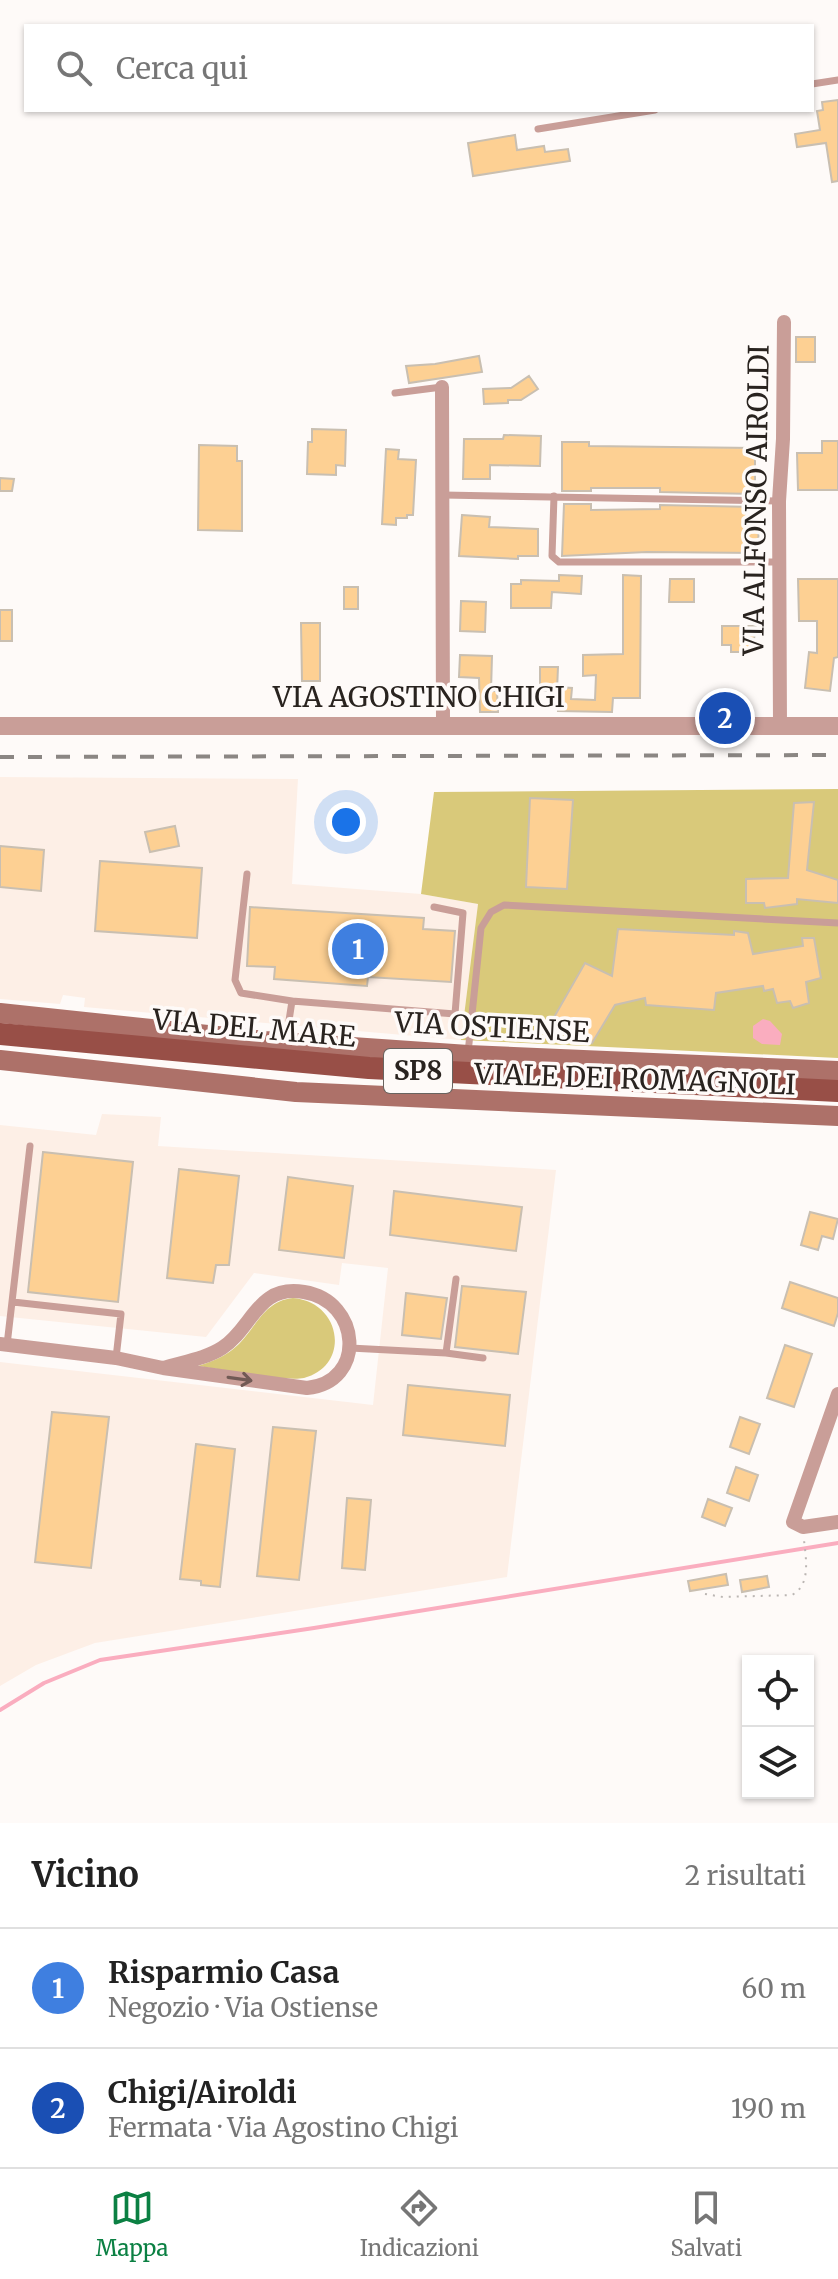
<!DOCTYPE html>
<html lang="it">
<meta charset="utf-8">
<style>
:root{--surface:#fff;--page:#f2f2f2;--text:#222;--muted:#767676;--line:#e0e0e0;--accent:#0b8043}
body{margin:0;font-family:Merriweather,serif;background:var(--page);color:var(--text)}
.controls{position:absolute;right:24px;bottom:24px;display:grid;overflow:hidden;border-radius:0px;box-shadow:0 2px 6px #0004}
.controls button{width:72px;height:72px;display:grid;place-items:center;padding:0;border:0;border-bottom:2px solid var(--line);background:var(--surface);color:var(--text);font:40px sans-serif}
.you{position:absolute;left:346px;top:822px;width:28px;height:28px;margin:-20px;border:6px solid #fff;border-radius:50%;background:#1a73e8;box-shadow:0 0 0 12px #1a73e833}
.badge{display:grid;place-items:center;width:52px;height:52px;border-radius:50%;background:var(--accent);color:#fff;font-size:26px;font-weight:700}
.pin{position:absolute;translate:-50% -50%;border:4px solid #fff;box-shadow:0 2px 8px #0006}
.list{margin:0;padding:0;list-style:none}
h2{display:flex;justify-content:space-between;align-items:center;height:104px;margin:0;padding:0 32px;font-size:34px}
h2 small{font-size:26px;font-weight:400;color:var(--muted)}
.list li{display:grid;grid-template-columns:52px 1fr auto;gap:24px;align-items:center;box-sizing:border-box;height:120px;padding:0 32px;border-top:2px solid var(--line)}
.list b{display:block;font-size:30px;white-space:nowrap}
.list p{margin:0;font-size:26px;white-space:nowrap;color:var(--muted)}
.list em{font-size:26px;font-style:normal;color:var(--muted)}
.icon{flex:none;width:44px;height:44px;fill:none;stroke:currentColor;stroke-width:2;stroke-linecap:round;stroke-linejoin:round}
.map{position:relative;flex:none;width:838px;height:1823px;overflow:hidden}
.search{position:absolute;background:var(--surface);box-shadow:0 2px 6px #0004;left:24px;right:24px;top:24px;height:88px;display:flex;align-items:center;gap:20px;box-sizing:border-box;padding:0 28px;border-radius:0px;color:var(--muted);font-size:30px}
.sheet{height:344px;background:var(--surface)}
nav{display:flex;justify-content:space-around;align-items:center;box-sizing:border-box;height:112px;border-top:2px solid var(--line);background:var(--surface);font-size:22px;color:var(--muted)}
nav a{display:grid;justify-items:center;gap:4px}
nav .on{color:var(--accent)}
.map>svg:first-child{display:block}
.built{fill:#fdefe6}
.green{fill:#d9c97a}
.water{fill:#faadbf}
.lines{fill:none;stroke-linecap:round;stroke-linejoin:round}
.stream{stroke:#faadbf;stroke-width:4}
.building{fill:#fdd093;stroke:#c9bfb1;stroke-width:2}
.path{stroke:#bbb6b3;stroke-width:2;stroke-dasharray:2 6;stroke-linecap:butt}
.service{stroke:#c99e98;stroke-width:7}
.minor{stroke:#c99e98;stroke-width:14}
.tertiary{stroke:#c99e98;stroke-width:18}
.secondary{stroke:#ad7169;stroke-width:20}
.primary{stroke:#984f47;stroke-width:22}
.rail{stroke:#8b8683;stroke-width:4;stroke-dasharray:14 14;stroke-linecap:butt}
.oneway{stroke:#715a55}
.labels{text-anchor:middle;stroke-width:7;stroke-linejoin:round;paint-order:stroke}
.shield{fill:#fefaf8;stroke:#696460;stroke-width:2}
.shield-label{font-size:26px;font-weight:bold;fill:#29231f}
.street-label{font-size:28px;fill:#29231f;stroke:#fefaf8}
</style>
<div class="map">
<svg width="838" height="1823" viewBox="0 0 838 1823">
<rect width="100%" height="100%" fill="#fefaf8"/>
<path class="built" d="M0 777 298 779 292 884 421 894 478 904 461 1040 84 1007 85 998 63 995 60 1004 0 999Z
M102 1114 161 1117 158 1146 556 1170 507 1577 95 1643 36 1665 0 1686V1362L373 1405 388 1268 342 1263 339 1285 254 1273 206 1337 0 1316V1125L96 1135Z"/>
<path class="green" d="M838 789V1058L461 1040 478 904 421 894 434 792Z
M293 1298C342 1302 351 1366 304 1378 285 1382 221 1369 198 1366 210 1362 222 1358 232 1350 255 1333 261 1301 293 1298Z"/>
<path class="water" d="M763 1019 770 1021 782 1034 780 1045 762 1044 753 1038V1026Z"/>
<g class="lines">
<path class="stream" d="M0 1710 44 1683 100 1660 314 1628 838 1543"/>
</g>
<path class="building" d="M838 100V181L832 182 826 143 797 147 795 134 820 130 817 111 823 110 822 102Z
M515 135 517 150 544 146 545 152 568 149 570 161 473 176 468 143Z
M796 337H815V362H796Z
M479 356 482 372 409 383 406 366 435 364Z
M529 376 538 389 521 400H508V403L484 404 483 389 511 388Z
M312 429 346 430 345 466 336 465V475L307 474 308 442H312Z
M504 435 541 436 540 466 490 465V479H463L464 439H503Z
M822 441H838V490H798L797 453H822Z
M562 442H589V446L755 448V494L660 492V488H591V491H562Z
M199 445 237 446V461H242V531L198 530Z
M386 449 399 450 398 459 416 460 413 515H407V518H396V525L382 524Z
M0 478 14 479 12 491H0Z
M564 504H591V510L660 509V505L755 507 754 512H759L758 553 647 552 562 556Z
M462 515 490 517 489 527 538 529V556H518V559L459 556Z
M559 575 582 576 581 594 552 592 551 608H511V584H521V580L559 581Z
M623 575 641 576 640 698H613L612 712 558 711 559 687 572 688 571 699 595 700 596 675 583 676V655L623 654Z
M670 579H694V602H669Z
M798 579H838V657L834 658 830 691 805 688 809 652 817 653V621H799Z
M344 587H358V609H344Z
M461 601 486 602 485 632 460 631Z
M0 610H12V641H0Z
M301 623H320V681H302Z
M722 626H756L752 652H731V645H722Z
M460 655 492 656 491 691H497L498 712H480L479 678 459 677Z
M540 667H558L557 691 540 690Z
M726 701H748V712H726Z
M530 798 573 800 567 889 526 887Z
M814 802 807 870 838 880V903L797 899V904L765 908 764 903H746V879L788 878 794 803Z
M175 826 179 846 150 852 145 832Z
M0 846 44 850 41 891 0 887Z
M100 861 202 868 197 938 95 931Z
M250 907 424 918 423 929 455 931 451 982 368 977 367 986 274 979 275 967 247 966Z
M618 929 734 935V931L748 933 753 954 803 946 802 938H814L821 978 806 982 809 1003 793 1008 790 1001 777 1003 773 989 764 991 763 986 716 993 714 1010 646 1005 645 998 615 1005 592 1043 553 1019 585 963 612 976Z
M43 1152 133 1162 118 1302 28 1292Z
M179 1169 239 1176 229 1265H216L213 1283 167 1278Z
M288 1177 353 1186 344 1258 279 1250Z
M394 1191 522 1207 516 1251 390 1235Z
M810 1212 838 1219 833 1239 822 1236 818 1250 801 1245Z
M790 1282 838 1298V1313L834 1326 782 1308Z
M462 1286 526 1292 518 1354 455 1347Z
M406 1293 447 1298 441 1339 402 1335Z
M785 1345 812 1354 794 1407 767 1398Z
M408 1385 510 1395 505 1446 403 1435Z
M52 1412 109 1417 91 1568 35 1562Z
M740 1417 760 1424 749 1454 730 1447Z
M273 1427 316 1431 299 1580 257 1576Z
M196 1444 235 1449 220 1587 201 1585V1581L180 1579Z
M736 1467 758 1475 749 1501 727 1493Z
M347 1498 371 1500 365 1570 342 1568Z
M708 1499 732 1508 725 1526 702 1517Z
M726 1574 728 1585 690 1591 688 1581Z
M767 1576 769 1587 742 1592 740 1580Z"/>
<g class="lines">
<path class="path" d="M705 1594 723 1597 792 1595C811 1585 806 1559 804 1540"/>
<path class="service" d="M812 84 838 80
M538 129 655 110
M395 393 442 387
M443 495 779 501
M554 496 552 556 559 562H779
M247 874 235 980 241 993 292 1001
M286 1040 292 1001 455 1014 463 913 434 907
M468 1053 481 928 491 912 504 905 838 923
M13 1302 121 1314 116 1358
M7 1345 30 1146
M350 1348 446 1353 483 1358
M446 1353 456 1279"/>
<path class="minor" d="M442 387 443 724
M780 725 779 501 783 439 784 322
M0 1344 116 1358 163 1368 307 1388C367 1382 361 1301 304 1292 257 1284 253 1328 222 1348 205 1359 182 1362 163 1368
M838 1394 793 1522 803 1527 838 1522"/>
<path class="tertiary" d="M0 726H838"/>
<path class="secondary" d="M0 1013 265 1041 468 1055 838 1071
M0 1060 296 1092 838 1116"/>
<path class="primary" d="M0 1034 369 1068 838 1091"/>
<path class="rail" d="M0 757 838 755"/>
</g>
<defs><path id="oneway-shaft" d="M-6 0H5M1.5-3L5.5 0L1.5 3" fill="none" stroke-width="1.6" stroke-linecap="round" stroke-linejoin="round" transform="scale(2)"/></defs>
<use class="oneway" href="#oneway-shaft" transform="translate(240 1379) rotate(8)"/>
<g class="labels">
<rect class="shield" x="384" y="1049" width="68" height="44" rx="6"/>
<g class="shield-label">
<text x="418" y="1080">SP8</text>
</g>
<g class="street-label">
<text transform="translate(756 500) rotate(-89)" y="10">VIA ALFONSO AIROLDI</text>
<text x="419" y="707">VIA AGOSTINO CHIGI</text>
<text transform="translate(492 1027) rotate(3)" y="10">VIA OSTIENSE</text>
<text transform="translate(254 1028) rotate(5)" y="10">VIA DEL MARE</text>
<text transform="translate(635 1079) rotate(2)" y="10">VIALE DEI ROMAGNOLI</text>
</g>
</g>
</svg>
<div class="controls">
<button><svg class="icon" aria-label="locate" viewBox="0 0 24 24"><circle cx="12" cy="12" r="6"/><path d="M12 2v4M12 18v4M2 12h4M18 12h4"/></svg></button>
<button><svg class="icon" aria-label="layers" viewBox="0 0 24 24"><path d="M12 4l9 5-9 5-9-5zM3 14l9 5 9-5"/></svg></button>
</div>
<div class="you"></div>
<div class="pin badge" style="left:358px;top:949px;background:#3f7fe0">1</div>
<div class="pin badge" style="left:725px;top:718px;background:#1a4fb4">2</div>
<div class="search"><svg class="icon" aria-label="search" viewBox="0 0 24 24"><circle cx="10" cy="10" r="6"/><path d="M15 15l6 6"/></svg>Cerca qui</div>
</div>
<section class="sheet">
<h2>Vicino<small>2 risultati</small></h2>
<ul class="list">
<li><span class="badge" style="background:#3f7fe0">1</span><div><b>Risparmio Casa</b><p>Negozio · Via Ostiense</p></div><em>60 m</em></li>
<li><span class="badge" style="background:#1a4fb4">2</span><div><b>Chigi/Airoldi</b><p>Fermata · Via Agostino Chigi</p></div><em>190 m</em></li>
</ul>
</section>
<nav>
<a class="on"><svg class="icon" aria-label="map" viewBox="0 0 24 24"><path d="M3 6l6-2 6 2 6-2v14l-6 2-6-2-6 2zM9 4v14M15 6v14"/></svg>Mappa</a>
<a><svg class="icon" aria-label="directions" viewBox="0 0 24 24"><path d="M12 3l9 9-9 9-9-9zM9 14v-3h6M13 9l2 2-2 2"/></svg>Indicazioni</a>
<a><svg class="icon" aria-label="saved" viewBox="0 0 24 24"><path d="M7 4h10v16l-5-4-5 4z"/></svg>Salvati</a>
</nav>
